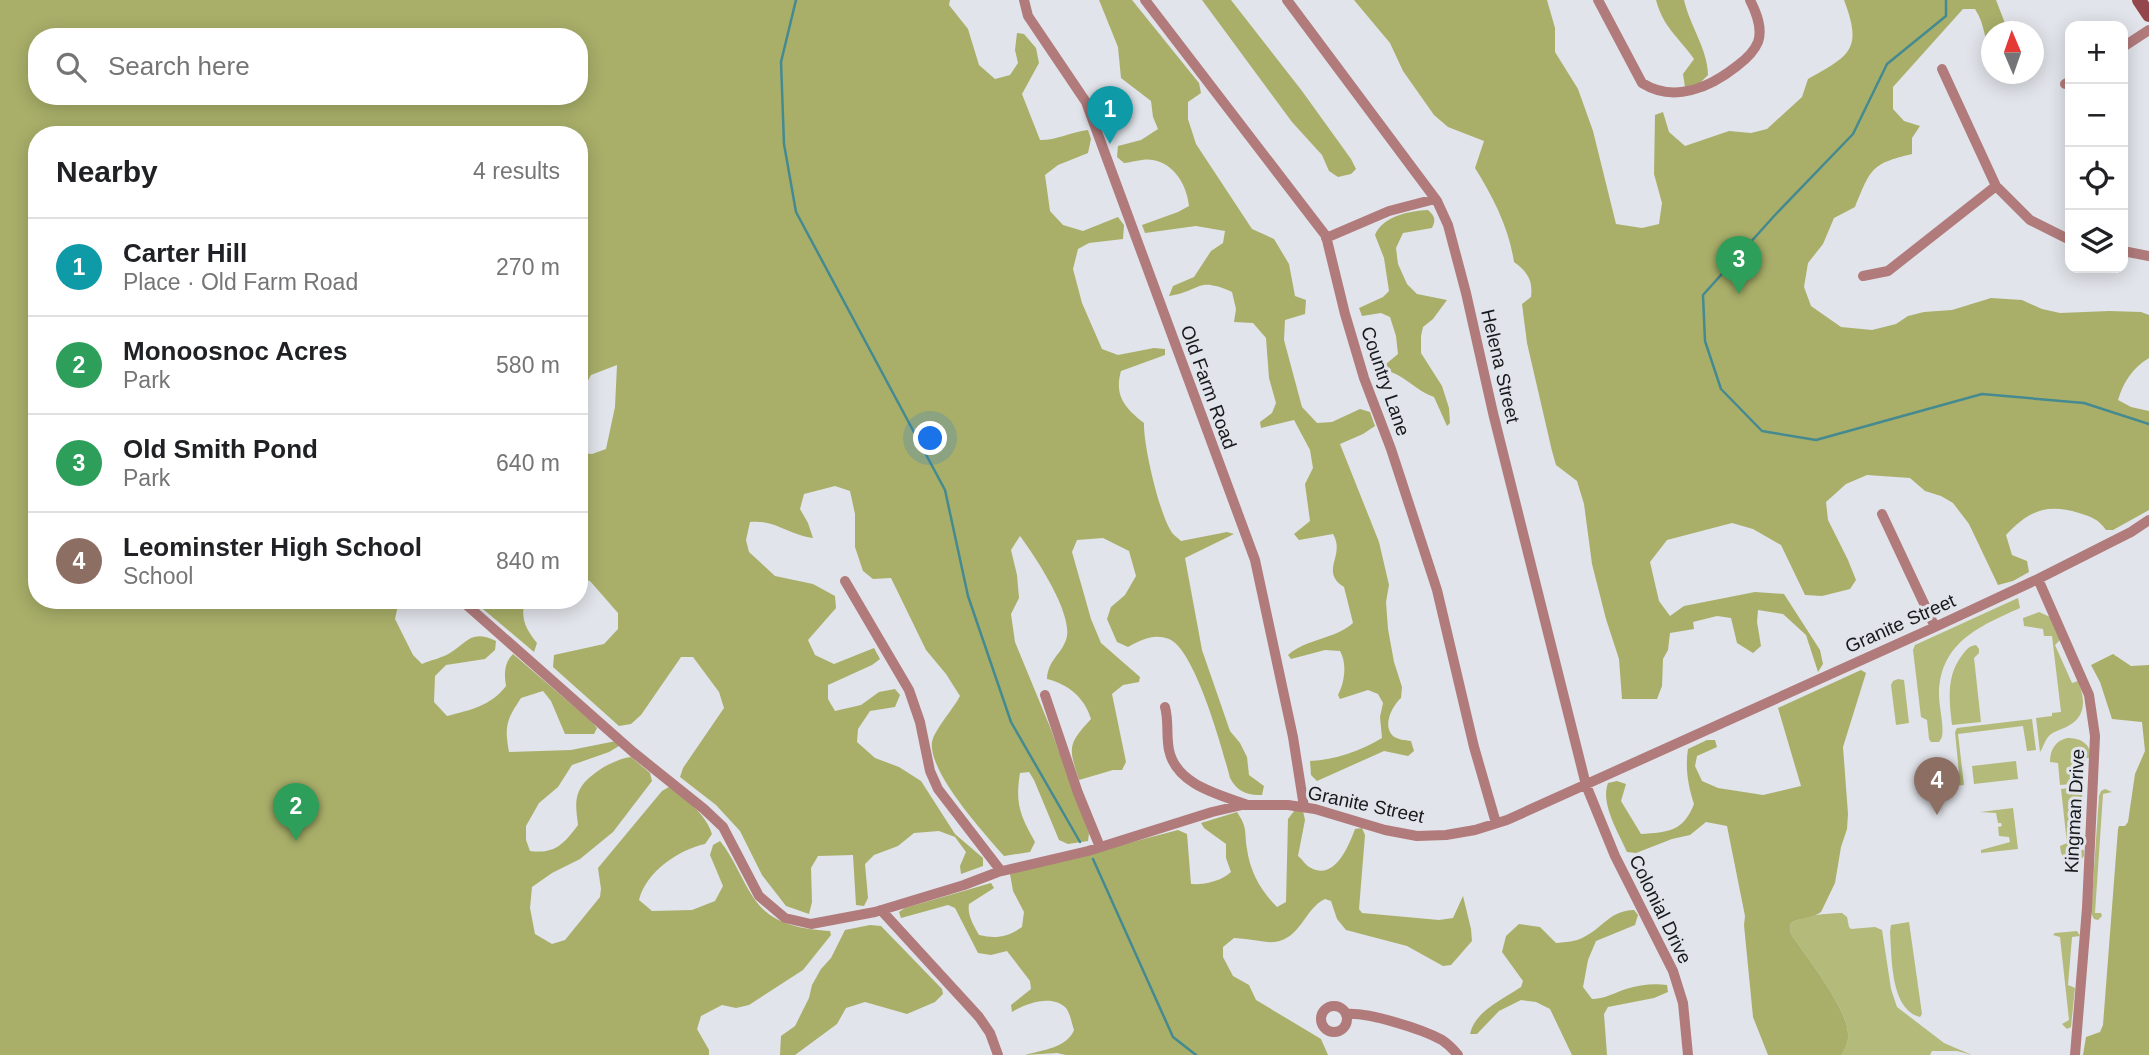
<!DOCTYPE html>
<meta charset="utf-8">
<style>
:root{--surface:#fff;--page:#f6f6f6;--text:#202124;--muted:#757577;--line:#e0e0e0;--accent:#2563eb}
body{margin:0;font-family:Arial,sans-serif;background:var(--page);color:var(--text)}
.controls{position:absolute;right:21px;top:21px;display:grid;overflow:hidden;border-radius:14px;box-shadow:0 4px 18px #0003}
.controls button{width:63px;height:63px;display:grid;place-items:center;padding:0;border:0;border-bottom:2px solid var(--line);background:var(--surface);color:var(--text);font:35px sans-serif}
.compass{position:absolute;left:1981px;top:21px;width:63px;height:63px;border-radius:50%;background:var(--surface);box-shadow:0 4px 18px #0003;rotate:358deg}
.you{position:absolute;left:931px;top:439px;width:24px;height:24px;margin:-18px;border:5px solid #fff;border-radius:50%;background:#1a73e8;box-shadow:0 0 0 10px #1a73e833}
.badge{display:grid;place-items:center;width:46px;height:46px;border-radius:50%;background:var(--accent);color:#fff;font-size:23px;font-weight:700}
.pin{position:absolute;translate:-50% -58px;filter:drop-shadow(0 2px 4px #0008)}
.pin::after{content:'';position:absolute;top:37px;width:24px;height:21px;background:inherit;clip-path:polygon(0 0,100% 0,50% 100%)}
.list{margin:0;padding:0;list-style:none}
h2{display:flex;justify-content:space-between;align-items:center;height:91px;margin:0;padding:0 28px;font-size:30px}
h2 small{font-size:23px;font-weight:400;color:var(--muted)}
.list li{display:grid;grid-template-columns:46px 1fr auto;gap:21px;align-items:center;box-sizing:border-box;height:98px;padding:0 28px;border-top:2px solid var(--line)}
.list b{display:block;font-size:26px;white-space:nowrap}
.list p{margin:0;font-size:23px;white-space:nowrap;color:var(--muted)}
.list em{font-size:23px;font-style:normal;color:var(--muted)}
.icon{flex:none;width:38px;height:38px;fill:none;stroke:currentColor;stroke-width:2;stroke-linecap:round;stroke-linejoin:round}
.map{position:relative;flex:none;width:2149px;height:1055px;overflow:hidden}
.search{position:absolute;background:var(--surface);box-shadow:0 4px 18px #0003;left:28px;top:28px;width:560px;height:77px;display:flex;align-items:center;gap:18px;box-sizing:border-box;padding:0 24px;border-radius:28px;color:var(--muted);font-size:26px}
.panel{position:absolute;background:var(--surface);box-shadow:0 4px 18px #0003;left:28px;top:126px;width:560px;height:483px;border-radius:28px}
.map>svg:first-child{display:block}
.green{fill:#b4ba7a}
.forest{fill:#a9af69;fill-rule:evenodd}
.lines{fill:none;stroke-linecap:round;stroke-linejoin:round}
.stream{stroke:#458a90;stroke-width:2.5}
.minor{stroke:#b17b7c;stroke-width:10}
.secondary{stroke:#93464b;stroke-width:14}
.labels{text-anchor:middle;stroke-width:6;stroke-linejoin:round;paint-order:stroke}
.street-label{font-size:19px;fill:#18191c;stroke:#e1e4ea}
</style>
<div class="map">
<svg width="2149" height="1055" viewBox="0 0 2149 1055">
<rect width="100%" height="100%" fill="#e1e4ea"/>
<path class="green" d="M2018 598 2020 608C1980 626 1940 642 1939 694 1939 708 1944 723 1942 737L1939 742H1931L1929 739 1927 720 1921 717 1913 650 1915 645Z
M2039 612 2050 617 2060 640 2055 645 2072 683 2078 681C2085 698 2087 716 2068 726 2061 730 2053 731 2048 737 2044 742 2043 748 2040 752L2036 718 2052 716V713L2061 712 2052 636H2044L2043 629 2024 626 2023 618Z
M1976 645 1979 649V653L1974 658 1981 722 1952 725C1949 700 1946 675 1963 654 1967 649 1969 646 1976 645Z
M1898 679 1904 680 1909 723 1896 725 1891 685 1893 681Z
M2032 719 2036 750 2027 751 2023 726 1958 734 1964 785 1937 789 1938 797H1933L1935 786 1950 783 1959 773 1955 732 1957 728Z
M2067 738C2080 738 2091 743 2091 758H2085L2083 783 2060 785 2058 763 2050 762C2050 750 2055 741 2067 738Z
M2016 761 2018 779 1974 784 1972 766Z
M2083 786 2078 849 2084 850V856L2079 862C2066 864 2061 858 2060 846L2067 843 2061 789Z
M2105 789 2112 792 2103 794 2095 913H2101L2102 916 2098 920 2094 919 2091 913 2099 796 2101 791Z
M2013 808 2018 849 1981 853V850L2010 842 2009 837 1999 836 1998 827 2002 826 2001 823H1998L1996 813 1980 812Z
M1842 913 1847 917 1849 927 1851 929 1875 927 1882 930 1891 989 1897 1007 1944 1043 1972 1055 1957 1051H1932L1930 1055H1842C1845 1048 1849 1042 1848 1034 1848 1009 1806 956 1791 934L1790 929 1791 923C1807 914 1824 914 1842 913Z
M1909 922 1922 1014 1920 1017C1890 1009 1892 957 1890 932L1891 925Z
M2077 931 2080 936 2072 937 2068 985 2075 988 2071 1027 2067 1029 2062 1024 2069 1020 2060 937 2053 935 2055 933Z"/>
<path class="forest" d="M0 0H950L949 5 968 29 979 65 995 79 1010 75 1018 63 1015 50 1017 33 1024 34 1036 48 1039 63 1022 94 1040 140C1059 140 1070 132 1088 130L1091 139 1088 153 1058 165 1045 175 1050 211 1063 225 1083 231 1118 217 1124 225 1123 239 1089 243 1078 249 1073 269 1082 303 1102 349 1118 355 1154 348 1165 349V355L1121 371C1114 396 1125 408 1144 423 1143 444 1160 518 1173 534 1175 536 1178 538 1181 541L1227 532 1234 534 1185 558 1202 650 1230 731 1240 743 1247 757 1249 775 1264 786 1262 795C1247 796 1237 791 1230 778 1223 751 1195 649 1169 639 1153 633 1141 640 1128 647L1117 642 1107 619 1111 607 1125 595 1136 576 1129 551 1103 538 1077 540 1072 552 1091 619 1101 643 1140 677 1139 682 1123 685 1112 694 1126 762 1122 770H1113L1079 780C1068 747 1068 744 1091 719 1085 698 1068 684 1047 679 1048 660 1060 656 1066 640 1075 616 1035 556 1020 536L1011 550 1017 575 1019 598 1011 614 1015 642 1050 727 1089 833 1088 841 1068 844 1059 840 1034 780 1029 772 1020 773C1015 804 1020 815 1035 842L1030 852 1004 856C984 833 928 772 932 742 934 730 954 708 960 696L946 674 926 650 891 578 873 579 863 571 855 547V514L850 491 835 486 804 494 800 509 808 523 813 538C789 535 774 519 750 522L746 540 749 552 775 576 813 584 835 596 836 608 808 640 815 655 834 664 874 648 880 659 872 665 828 685V699L835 711 861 705 879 692 895 689 900 695 895 707 870 711 858 729 857 742 875 758 899 767 921 781 955 834 983 858V866L961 874 960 866 966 852 955 837 939 831 914 833 898 846 874 855 865 864 868 898 864 906 856 905 853 855 818 856 811 868 812 902 809 914 786 906 762 875 740 831 716 805 680 777 683 768 724 708 719 692 693 657H681L641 715 631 724 619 726 553 667 554 655 604 644 618 629V613L590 581 579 579V453L592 454 606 449 615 407 617 365 591 375 579 397V135H37V600H399L395 619 413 655 422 664C431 660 442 658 450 653 468 642 471 629 496 641L495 650 485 659 446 665 435 676 434 702 447 716C470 710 491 706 506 686 504 674 504 663 513 654L591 721 597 728 594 734H565L551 701 543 691 521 698C507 719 504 726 509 752L571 750 616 741 619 746 609 752 572 765 558 787 539 803 526 826V840L530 851C555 854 563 845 578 825 577 814 574 802 579 791 586 775 614 759 631 757L650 773 652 781 613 832 580 859 552 873 532 887 530 908 535 934 552 944 565 940 600 897 601 889 598 868 662 791 669 787C686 799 706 814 712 834L705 844C678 850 646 872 639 900L652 911 692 910 715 901 723 886 710 855 713 845 720 841C734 858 741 879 753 897 770 924 801 929 830 931L831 935 803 970 749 1005 736 1008 722 1005 701 1016 697 1029 709 1050V1055H0ZM37 37H579V96H37Z
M1099 0H1132L1199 83 1201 93 1188 102V119L1196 144 1252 229 1274 239 1289 264 1295 296 1306 300 1305 314 1285 320 1284 340 1302 407 1317 423 1332 422 1360 409 1370 412 1375 426 1363 434 1340 444 1379 542 1389 585 1386 602 1388 629 1394 662 1402 687 1401 698C1392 706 1382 726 1393 736 1398 740 1405 740 1411 741L1414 751 1408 756 1384 751 1317 781 1311 775 1310 761C1335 760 1360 751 1382 738L1380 717 1383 703 1378 694 1368 690 1340 699 1338 695C1345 682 1347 663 1340 651L1325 650 1291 659 1288 655C1307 638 1334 640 1353 623L1344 587C1319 571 1346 556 1333 534L1299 540 1294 534 1310 521 1305 484 1313 468 1310 450 1294 420 1261 428 1260 422 1272 413 1276 403 1269 378 1266 338 1253 323 1234 322 1236 309 1232 292C1196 276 1202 291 1169 296L1173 286 1194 277 1211 251 1223 243 1225 231 1196 226 1145 233 1142 225 1178 212 1189 206C1187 186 1175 164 1153 160 1145 158 1133 162 1124 163L1117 157 1118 146 1141 140 1158 129 1153 117 1151 101 1121 78 1118 47Z
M1202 0H1231L1302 91 1351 159 1356 169 1351 174 1338 177 1329 171 1322 155 1292 122Z
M1354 0H1547L1555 28V52L1578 89 1593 131 1616 224 1642 228 1659 224 1662 203 1654 174 1655 115 1663 112 1669 132 1685 146 1729 131 1751 133 1767 129 1802 97 1808 79C1850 55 1863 50 1844 0H1996L2008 31 1992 32 1991 59C1985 42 1985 24 1975 9H1963L1893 87V109L1904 121 1920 126 1912 138V154C1870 164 1871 169 1855 207L1834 218 1823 244 1808 263 1804 287 1811 306 1841 327 1872 330 1896 324 1908 316 1924 312 1952 310 1991 298 2022 300 2042 309 2060 313 2109 311 2141 312 2149 315V358C2133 367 2123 383 2118 400L2131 407 2149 411V510L2113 530H2106C2098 519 2092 517 2079 513 2046 503 2029 511 2006 535L2012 555 2027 561 2029 572 2013 581 1998 585 1969 524 1953 503 1941 496 1925 491 1910 478 1867 475 1846 484 1826 502 1828 520 1848 560 1856 580 1850 589 1822 596 1805 595 1781 545 1753 529 1732 523 1667 540 1650 562 1659 601 1670 616 1684 606 1755 592 1784 594 1820 650 1823 664 1818 672 1806 635 1783 614 1758 610 1757 622 1761 646 1753 653 1737 643 1731 618 1717 616 1693 622 1694 629 1670 633 1668 650 1663 659 1662 686 1657 699H1622L1619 659 1606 619 1592 564 1584 504 1577 481 1556 465 1552 451 1527 343 1522 304 1531 297C1533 281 1528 272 1514 262 1509 228 1493 197 1475 168L1484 141 1448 127 1434 115 1403 71 1390 43Z
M1656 0H1684C1690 26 1708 50 1708 75L1700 83 1685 87 1683 74 1694 59C1678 36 1664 29 1656 0Z
M1428 210C1435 216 1436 220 1432 228L1403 233 1396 248 1398 264 1407 284 1417 294 1447 300 1433 319 1423 327 1421 336V353L1442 386 1449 408 1450 423 1447 426 1434 397C1417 391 1407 378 1391 372L1386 364 1398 354 1396 336 1390 317 1381 313 1362 316 1359 308 1383 297 1389 291 1384 258 1375 235C1383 216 1409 211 1428 210Z
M483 600H525C520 619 526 629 537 643L534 652 483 609Z
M2113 654 2131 666 2149 665V1055H2083L2086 1037 2100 1032 2103 1025 2118 829 2119 826H2125L2128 822 2135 774 2145 751 2142 722 2112 719 2100 682 2091 665Z
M1861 670 1866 673 1843 747 1848 814 1847 829 1841 847 1835 883 1821 912C1813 918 1801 917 1791 923L1790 929 1791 934C1806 956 1848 1009 1848 1034 1849 1042 1845 1048 1842 1055H1768L1753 1017 1744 925 1745 916 1727 826 1706 822 1690 835 1672 839 1636 853 1627 852C1619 833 1600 804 1608 783L1617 781 1626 784 1621 801 1641 834C1668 832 1683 832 1694 804 1688 786 1685 768 1688 749L1707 740H1715L1717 747 1697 756 1695 766 1702 781 1718 788 1763 795 1801 786 1778 708Z
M1294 811H1303L1305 820 1298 856C1302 859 1306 866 1311 868 1335 881 1349 845 1355 829L1362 828 1365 835 1359 909 1362 913 1439 920 1453 918 1463 896 1471 929 1472 941 1451 965 1443 966 1407 946 1346 930 1337 919 1331 901 1325 899C1304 909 1301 939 1274 942 1267 943 1244 938 1234 938L1223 947V957L1233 976 1249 985 1256 1000 1321 1039 1328 1055H1066L1057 1053 1025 1055C1042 1050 1067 1048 1074 1030 1072 1024 1070 1013 1066 1008 1053 994 1026 1003 1012 1012L1011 1005 1031 989 1030 981 1007 951 991 955 978 953 955 908 948 905 901 918 899 912 905 908 991 883 994 888 969 904C967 915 974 926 979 935 996 939 1008 937 1022 927L1024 912 1013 891 1010 874 1178 830 1187 834 1191 884C1204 885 1222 881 1231 872L1226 858V844L1204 828 1201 823 1237 812C1248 829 1244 830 1247 849 1250 872 1261 891 1277 907L1286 902 1288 819Z
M1634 910 1638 915 1635 925 1596 941 1588 960 1583 987 1592 999C1604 999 1614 993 1626 989 1639 985 1654 983 1667 985L1668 992 1654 998 1608 1007 1604 1014 1607 1055H1572L1550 1009 1536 1002 1521 1000 1499 1011 1477 1034H1470C1475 1011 1502 1000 1521 987L1523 981 1502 952 1506 936 1519 924 1540 927 1556 943C1566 942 1575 942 1584 937 1604 927 1609 911 1634 910Z
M870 925 881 926 942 989 943 994 935 1002 907 1014 865 1002 846 1008 837 1024 795 1055H780L781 1036 795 1026 809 998 812 985 821 969 831 958 845 930Z"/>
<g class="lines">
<path class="stream" d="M796 0 781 62 784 144 796 212 945 490 968 596 1011 722 1080 842
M1946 0V16L1887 64 1853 134 1775 215 1703 295 1705 341 1721 389 1762 431 1816 440 1982 394 2084 403 2149 424
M1093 859 1173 1037 1196 1055"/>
<path class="minor" d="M1024 0 1028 16 1086 102 1255 560 1293 737 1304 807
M1145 0 1326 236 1345 314 1364 378 1391 449 1437 590 1474 747 1496 823
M1287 0 1437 201 1448 225 1466 293 1493 413 1586 785 1615 856 1673 971 1683 1003 1688 1055
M1598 0 1642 83C1674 103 1709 88 1737 66 1745 60 1754 52 1758 42 1763 28 1756 12 1750 0
M2123 47 2149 30
M1942 69 1996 186 2030 220 2070 240
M2065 84 2070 81
M1326 238 1389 211 1435 199
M2123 251 2149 256
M1863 276 1888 271 1996 186
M1882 514 1935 627
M2038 579 2089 695 2095 736 2087 908 2075 1055
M845 581 909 690 920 722 930 771 938 789 1001 871
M461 600 633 752 704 809 723 827 759 896 785 918 811 924 875 912 964 885 998 872 1088 851 1212 812 1242 805H1288L1315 809 1385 830 1417 836 1446 835 1475 830 1507 820 1935 627 2038 579 2131 532 2149 520
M1045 695 1078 793 1100 847
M1165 707C1169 721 1166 736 1169 750 1176 784 1217 794 1245 804
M881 910 979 1017 990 1033 998 1055
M1321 1019a13 13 0 1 1 26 0a13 13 0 1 1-26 0Z
M1346 1014C1368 1012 1422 1029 1442 1040 1448 1044 1453 1049 1458 1055"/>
<path class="secondary" d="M2139 0 2149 15"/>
</g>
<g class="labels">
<g class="street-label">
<text transform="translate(1501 366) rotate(77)" y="7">Helena Street</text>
<text transform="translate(1386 381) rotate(71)" y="7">Country Lane</text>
<text transform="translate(1209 387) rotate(70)" y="7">Old Farm Road</text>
<text transform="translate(1900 623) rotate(-24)" y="7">Granite Street</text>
<text transform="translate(1366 804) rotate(12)" y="7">Granite Street</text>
<text transform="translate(2074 811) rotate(-87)" y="7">Kingman Drive</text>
<text transform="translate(1661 909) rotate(64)" y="7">Colonial Drive</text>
</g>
</g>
</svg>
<div class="controls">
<button>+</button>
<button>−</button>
<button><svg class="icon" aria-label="locate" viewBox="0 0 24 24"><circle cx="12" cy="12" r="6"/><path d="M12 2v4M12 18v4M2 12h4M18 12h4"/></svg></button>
<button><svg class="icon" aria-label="layers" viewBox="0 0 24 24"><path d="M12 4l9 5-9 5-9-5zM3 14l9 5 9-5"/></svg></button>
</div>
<svg class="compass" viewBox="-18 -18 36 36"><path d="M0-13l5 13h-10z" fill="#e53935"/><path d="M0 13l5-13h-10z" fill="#757577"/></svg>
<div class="you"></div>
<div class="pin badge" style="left:1110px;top:144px;background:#0f9aa8">1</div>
<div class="pin badge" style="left:296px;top:841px;background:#2e9e5b">2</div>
<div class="pin badge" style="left:1739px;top:294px;background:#2e9e5b">3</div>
<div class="pin badge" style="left:1937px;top:815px;background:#8d6e63">4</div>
<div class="search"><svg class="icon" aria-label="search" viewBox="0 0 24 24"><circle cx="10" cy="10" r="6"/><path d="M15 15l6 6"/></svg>Search here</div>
<section class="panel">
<h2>Nearby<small>4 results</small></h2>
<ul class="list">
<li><span class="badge" style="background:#0f9aa8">1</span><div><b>Carter Hill</b><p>Place · Old Farm Road</p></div><em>270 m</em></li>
<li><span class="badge" style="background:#2e9e5b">2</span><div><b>Monoosnoc Acres</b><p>Park</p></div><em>580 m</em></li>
<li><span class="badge" style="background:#2e9e5b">3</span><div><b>Old Smith Pond</b><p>Park</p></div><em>640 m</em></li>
<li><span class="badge" style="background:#8d6e63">4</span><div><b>Leominster High School</b><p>School</p></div><em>840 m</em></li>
</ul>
</section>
</div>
